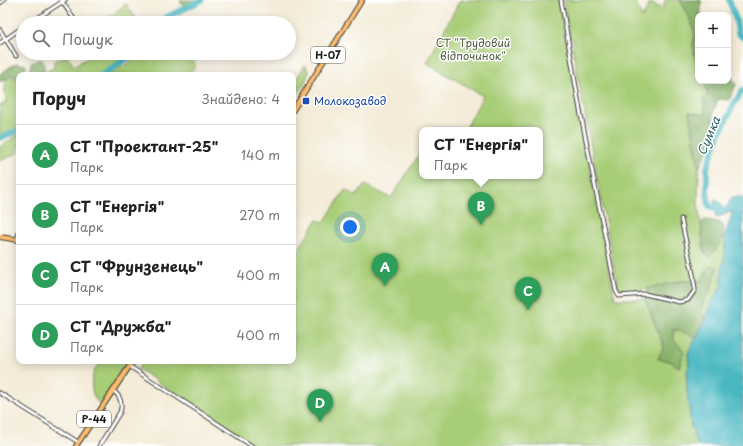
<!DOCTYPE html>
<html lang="uk">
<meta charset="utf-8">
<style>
:root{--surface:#fff;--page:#f6f6f6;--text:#222;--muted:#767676;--line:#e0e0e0;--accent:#111827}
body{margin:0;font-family:"Playpen Sans",sans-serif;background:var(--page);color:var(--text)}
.controls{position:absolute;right:12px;top:12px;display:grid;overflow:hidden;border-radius:8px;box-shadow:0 2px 10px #0003}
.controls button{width:36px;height:36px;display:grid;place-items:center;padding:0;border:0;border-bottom:1px solid var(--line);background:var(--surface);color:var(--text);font:20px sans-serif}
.you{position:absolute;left:350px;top:227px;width:14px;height:14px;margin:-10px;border:3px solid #fff;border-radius:50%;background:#1a73e8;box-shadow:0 0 0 6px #1a73e833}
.badge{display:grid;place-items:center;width:26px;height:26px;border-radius:50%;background:var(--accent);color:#fff;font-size:13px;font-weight:700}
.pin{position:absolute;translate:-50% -33px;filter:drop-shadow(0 1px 2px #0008)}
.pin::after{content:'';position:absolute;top:21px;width:14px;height:12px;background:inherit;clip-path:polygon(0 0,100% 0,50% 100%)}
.popup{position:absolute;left:419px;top:127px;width:124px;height:52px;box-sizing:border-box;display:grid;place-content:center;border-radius:8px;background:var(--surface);filter:drop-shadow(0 1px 3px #0005);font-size:13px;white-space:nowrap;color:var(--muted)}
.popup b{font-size:15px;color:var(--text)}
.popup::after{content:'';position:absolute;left:50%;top:100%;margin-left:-8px;border:8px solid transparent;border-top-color:var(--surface)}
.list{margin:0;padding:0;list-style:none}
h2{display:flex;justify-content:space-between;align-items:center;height:52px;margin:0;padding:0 16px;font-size:17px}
h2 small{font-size:13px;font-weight:400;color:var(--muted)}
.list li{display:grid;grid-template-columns:26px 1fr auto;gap:12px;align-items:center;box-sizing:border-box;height:60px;padding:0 16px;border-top:1px solid var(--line)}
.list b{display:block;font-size:15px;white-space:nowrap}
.list p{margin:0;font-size:13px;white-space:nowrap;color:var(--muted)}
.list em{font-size:13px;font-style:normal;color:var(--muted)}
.icon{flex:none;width:22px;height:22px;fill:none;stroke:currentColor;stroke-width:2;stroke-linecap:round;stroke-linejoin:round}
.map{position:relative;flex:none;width:743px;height:446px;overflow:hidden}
.search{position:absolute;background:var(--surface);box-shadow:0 2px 10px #0003;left:16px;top:16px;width:280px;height:44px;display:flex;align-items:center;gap:10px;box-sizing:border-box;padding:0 14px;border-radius:22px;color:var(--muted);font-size:15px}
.panel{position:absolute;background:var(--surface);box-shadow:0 2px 10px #0003;left:16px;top:72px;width:280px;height:292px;border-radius:8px}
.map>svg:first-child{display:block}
.green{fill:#a8cd77;stroke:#62744a}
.forest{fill:#86b068;stroke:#516642}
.water{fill:#49b7c1;stroke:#326a6e}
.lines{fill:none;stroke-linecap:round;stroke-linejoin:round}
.river{stroke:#49b7c1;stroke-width:6}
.minor-casing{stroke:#3c3b38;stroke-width:5}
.major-casing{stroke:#3c3b38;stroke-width:6}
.minor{stroke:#fff;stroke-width:3}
.major{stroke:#fcbd6f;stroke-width:4}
.transit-dot{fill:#1a4fb4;stroke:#fff;stroke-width:1.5}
.labels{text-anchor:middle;stroke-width:3;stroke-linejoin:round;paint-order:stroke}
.shield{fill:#fff;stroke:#606060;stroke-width:1}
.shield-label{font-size:10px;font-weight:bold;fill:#1c1c1c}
.park-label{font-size:11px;fill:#4d5a3c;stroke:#fff}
.transit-label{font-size:11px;fill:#164399;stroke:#fff;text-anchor:start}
.water-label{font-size:12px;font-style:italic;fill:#306266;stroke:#fff}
</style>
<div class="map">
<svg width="743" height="446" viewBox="0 0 743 446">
<rect width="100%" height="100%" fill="#fff"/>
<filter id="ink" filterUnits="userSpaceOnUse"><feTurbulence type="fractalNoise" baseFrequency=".025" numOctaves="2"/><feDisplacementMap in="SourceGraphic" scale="8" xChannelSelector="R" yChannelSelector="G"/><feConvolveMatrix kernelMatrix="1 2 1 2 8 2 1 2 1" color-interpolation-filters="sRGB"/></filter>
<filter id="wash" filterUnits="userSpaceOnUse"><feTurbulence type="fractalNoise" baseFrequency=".012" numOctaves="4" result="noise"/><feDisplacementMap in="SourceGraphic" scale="16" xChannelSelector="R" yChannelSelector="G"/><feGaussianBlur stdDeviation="0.9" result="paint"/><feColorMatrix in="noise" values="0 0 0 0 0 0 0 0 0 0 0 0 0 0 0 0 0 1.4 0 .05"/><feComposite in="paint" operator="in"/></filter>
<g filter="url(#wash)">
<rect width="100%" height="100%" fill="#f4ecd8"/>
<path class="green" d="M460 0H558L615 299H645L664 347 658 359 670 361 679 367 684 351 674 340 673 330H679L696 338 688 353 689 366 687 372V390L691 427 694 431V437L698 446H256L138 369 143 361H293V250L297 252 317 220 324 222 345 190 356 196 365 185 391 198 422 150V176H540V130H465L483 96 427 63Z
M563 0H635L642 18 650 3 663 9 665 0H680L689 16 695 35 693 45 696 65 698 68V81H705L708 95 704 99 705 115 689 112 699 168 698 202 704 253 710 257 725 235V253L721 278 723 284 710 305 706 319 701 311 703 301 710 292V266L701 281C695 281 688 280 682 281 663 283 636 297 618 288L572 46 574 44 573 40 570 38Z
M126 4 139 23H100Z
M94 53H128L108 70 97 75H43V72L54 68V61L67 56 74 66 94 54Z
M138 53H188L195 64 194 69 182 75H107L129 63Z
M305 65 309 72 304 84 293 100V84Z
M19 76V128L0 136V105L6 103 4 80Z
M19 134V152L0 161V147Z
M101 361H129L102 402 99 403C91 398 90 381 94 372 95 368 99 365 101 361Z"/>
<path class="forest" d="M180 0H198L187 8 182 5Z
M680 0H701V15H698V68L696 65 693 45 695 35 689 16Z
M40 59 42 60 44 64V70L38 75H19V83L16 75 8 77 0 82V74L16 63 26 65 25 72 28 75 29 74 31 63Z
M728 69 736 85 729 100 718 99 713 113 714 136 699 168 689 112 705 115 704 99 708 95 705 81H728Z
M705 220C708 220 720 222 721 223 730 231 715 250 710 257L704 253 701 223Z
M710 266 718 267 710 292 703 301 701 311 706 319 696 338 679 330H673L674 340 684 351 679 367 670 361 658 359 664 346 645 299 648 288 682 281H701Z"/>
<path class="water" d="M732 197H743V446H698L694 437V431L691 427 687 390V372L689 366 688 353 706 319 710 305 723 284 721 279 725 253V235L732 214 731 212 716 218 714 199 721 203 723 208 725 209Z"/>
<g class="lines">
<path class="river" d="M729 0 736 20 738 33 743 38
M165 18 202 0
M159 23 160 22
M102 75 135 53
M0 138 19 130
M723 211 711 207 709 206 707 191V168L718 137 735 102 743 90"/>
</g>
</g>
<g filter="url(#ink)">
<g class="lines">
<defs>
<path id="minor" d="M61 0 74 19
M561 0 580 110 616 291 619 296 645 294 679 302 688 300 695 290 693 274 681 219
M0 3 4 0
M30 23 65 0
M0 30 16 56
M0 43 23 27
M17 240 19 233
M129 366 252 446
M0 393 78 442
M99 446 120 412C123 404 120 395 113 391"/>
<path id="major" d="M293 110 362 0
M0 237 19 240
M76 446 133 361"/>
</defs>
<use href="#minor" class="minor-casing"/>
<use href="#major" class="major-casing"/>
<use href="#minor" class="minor"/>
<use href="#major" class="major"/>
</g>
</g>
<rect class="transit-dot" x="302" y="97" width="8" height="8" rx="2"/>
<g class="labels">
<g class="shield">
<rect x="311" y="47" width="34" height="16" rx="3"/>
<rect x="77" y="411" width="34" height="16" rx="3"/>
</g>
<g class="shield-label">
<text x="328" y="59">Н-07</text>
<text x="94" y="423">Р-44</text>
</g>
<g class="park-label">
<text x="473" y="47">СТ "Трудовий<tspan x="473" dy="13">відпочинок"</tspan></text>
</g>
<g class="transit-label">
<text x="314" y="105">Молокозавод</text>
</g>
<g class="water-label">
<text transform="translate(709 136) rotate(-67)" y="4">Сумка</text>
</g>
</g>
</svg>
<div class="controls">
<button>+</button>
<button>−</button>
</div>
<div class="you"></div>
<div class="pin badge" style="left:385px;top:286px;background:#2e9e5b">A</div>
<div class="pin badge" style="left:481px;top:225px;background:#2e9e5b">B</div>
<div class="popup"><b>СТ &quot;Енергія&quot;</b>Парк</div>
<div class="pin badge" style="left:528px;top:310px;background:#2e9e5b">C</div>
<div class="pin badge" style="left:320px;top:422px;background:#2e9e5b">D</div>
<div class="search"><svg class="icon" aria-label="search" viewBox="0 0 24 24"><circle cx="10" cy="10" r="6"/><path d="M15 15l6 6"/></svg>Пошук</div>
<section class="panel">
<h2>Поруч<small>Знайдено: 4</small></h2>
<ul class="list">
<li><span class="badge" style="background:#2e9e5b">A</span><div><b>СТ &quot;Проектант-25&quot;</b><p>Парк</p></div><em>140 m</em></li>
<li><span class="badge" style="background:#2e9e5b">B</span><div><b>СТ &quot;Енергія&quot;</b><p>Парк</p></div><em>270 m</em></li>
<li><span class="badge" style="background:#2e9e5b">C</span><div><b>СТ &quot;Фрунзенець&quot;</b><p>Парк</p></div><em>400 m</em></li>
<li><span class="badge" style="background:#2e9e5b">D</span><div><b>СТ &quot;Дружба&quot;</b><p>Парк</p></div><em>400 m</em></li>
</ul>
</section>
</div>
